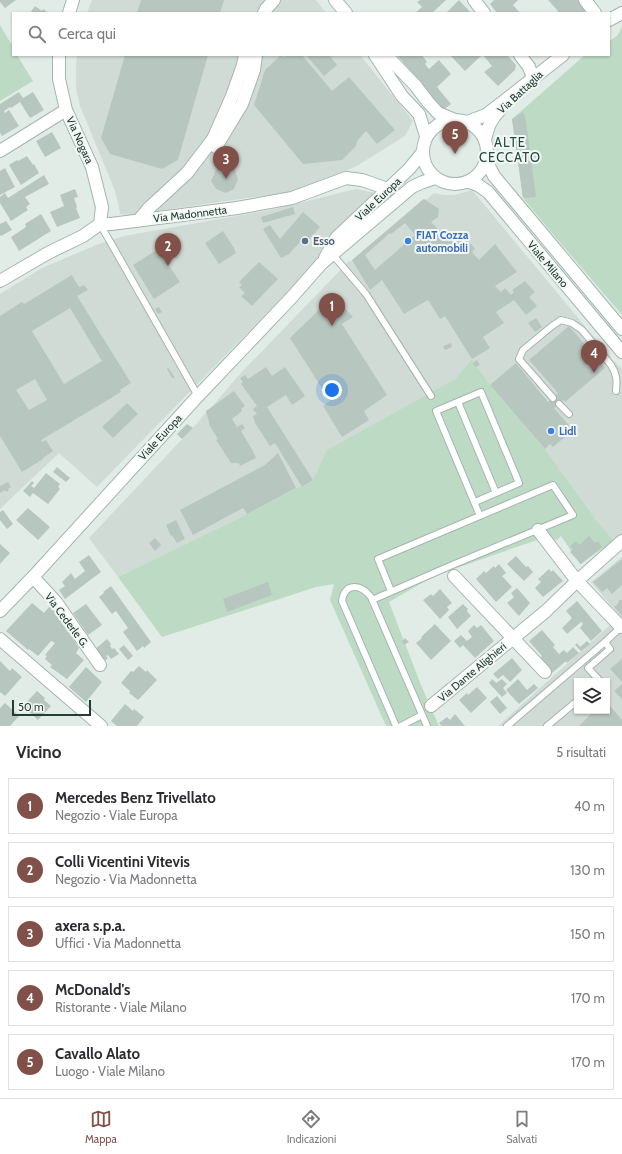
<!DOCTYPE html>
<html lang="it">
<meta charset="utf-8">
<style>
:root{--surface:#fff;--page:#f7f7f7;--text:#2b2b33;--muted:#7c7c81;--line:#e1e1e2;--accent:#805049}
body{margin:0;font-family:Cabin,sans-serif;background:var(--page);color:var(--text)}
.controls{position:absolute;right:12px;bottom:12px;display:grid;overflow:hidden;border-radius:0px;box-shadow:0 1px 3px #0004}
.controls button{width:36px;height:36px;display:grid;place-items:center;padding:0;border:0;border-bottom:1px solid var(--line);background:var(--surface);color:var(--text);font:20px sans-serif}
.scale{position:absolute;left:12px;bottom:10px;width:79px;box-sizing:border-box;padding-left:4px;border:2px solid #233c34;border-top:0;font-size:11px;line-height:14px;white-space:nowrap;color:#233c34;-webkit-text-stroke:3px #f3f8f5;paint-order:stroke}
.you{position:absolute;left:332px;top:390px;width:14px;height:14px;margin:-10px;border:3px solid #fff;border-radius:50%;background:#1a73e8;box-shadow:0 0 0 6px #1a73e833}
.badge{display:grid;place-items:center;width:26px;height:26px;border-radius:50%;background:var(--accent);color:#fff;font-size:13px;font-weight:700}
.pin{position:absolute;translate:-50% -33px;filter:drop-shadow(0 1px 2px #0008)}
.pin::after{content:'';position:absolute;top:21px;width:14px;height:12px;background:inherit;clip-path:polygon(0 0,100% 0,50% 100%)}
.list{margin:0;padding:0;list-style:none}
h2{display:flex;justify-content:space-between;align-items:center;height:52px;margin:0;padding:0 16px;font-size:17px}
h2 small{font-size:13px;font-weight:400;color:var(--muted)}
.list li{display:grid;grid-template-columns:26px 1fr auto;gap:12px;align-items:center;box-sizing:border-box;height:56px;margin:0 8px 8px;padding:0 8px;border:1px solid var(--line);border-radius:0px}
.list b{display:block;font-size:15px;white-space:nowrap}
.list p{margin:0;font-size:13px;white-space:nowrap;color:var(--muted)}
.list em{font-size:13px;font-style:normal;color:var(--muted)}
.icon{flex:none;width:22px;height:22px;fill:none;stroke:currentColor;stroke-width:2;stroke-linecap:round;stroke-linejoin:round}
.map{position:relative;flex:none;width:622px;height:726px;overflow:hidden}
.search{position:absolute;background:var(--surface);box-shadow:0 1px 3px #0004;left:12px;right:12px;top:12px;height:44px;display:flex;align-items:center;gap:10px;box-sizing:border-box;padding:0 14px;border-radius:0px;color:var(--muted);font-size:15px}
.sheet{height:372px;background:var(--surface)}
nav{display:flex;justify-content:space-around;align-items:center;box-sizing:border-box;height:56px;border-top:1px solid var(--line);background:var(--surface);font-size:11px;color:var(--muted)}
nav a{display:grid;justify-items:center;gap:2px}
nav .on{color:var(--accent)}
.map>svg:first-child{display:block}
.built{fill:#d1dbd6;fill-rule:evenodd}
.green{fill:#bddbc4}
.building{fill:#b8c6c0;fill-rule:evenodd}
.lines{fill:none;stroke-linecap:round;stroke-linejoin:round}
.service-casing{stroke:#a5b4ae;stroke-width:8}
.minor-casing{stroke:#a5b4ae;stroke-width:14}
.secondary-casing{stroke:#a1b7ae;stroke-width:14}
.service{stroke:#fff;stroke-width:6}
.minor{stroke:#fff;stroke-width:12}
.secondary{stroke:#fff;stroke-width:12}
.service-dot{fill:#5c6f8a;stroke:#f3f8f5;stroke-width:1.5}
.shop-dot{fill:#3f7fe0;stroke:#f3f8f5;stroke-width:1.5}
.labels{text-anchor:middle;stroke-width:4;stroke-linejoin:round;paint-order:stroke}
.street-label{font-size:11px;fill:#233c34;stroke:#f3f8f5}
.shop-label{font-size:11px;font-weight:bold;fill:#366cbe;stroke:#f3f8f5;text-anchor:start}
.service-label{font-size:11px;font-weight:bold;fill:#4e5e75;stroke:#f3f8f5;text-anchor:start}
.quarter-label{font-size:13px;letter-spacing:1px;fill:#204c40;stroke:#f3f8f5}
</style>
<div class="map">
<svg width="622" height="726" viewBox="0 0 622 726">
<rect width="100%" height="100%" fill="#e2ece7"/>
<path class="built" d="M92 0H316L326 13H87Z
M77 55H360L413 121 405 136 355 167 290 192 129 215 120 214 119 207 115 191 80 106 76 88V67Z
M356 189 379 194 333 245 257 323 97 487 59 453 0 509V294L42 268 96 245 124 236 270 210Z
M472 190 613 360 622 369V535L614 541 598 522 545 449 490 385 472 359 455 379 302 487 301 486 247 514 118 577 89 538 200 420 206 412V411L211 408 237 377 349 261H352L423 199 426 200 434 193 443 195H455Z
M622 557V726H498L620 616 591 582ZM577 681H607V711H577Z"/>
<path class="green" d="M0 25 13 47V55H17L33 81 0 101Z
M622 27V315L551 232 523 198 512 119 585 55H609V41L617 36Z
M472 359 490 385 545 449 598 522 614 541 580 564 561 536 557 540 543 538 436 575 389 602 421 685 439 726H386L330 600 334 584 316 587 162 637 118 577 247 514 301 486 302 487 313 480 327 450 455 379Z"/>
<path class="building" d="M0 0H16L5 8 0 2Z
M141 0H224L220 13H137Z
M420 0H446L432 13H415L422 7 417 2Z
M459 0 471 13H446Z
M494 0H518L513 5 520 13H497L490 4Z
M548 0H581L588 9 583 13H556L558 11Z
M35 6 42 11 43 9 49 13H30Z
M125 55H208L178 160 162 169 110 154 101 138Z
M286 55H302L332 91 349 77 395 130 377 144 366 131 357 141 356 146 342 160 303 164 254 105 265 70 280 56 285 57Z
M306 55H329L337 65 324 76Z
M397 55H422L427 62 425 64 429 69 439 60 451 74 437 87 451 104 443 110Z
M450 55H482L465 71Z
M483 55H507L516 65 515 70 498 86 484 72 492 66Z
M19 92 23 98 33 92 44 110 30 118 20 102 11 108 10 107 4 111 5 113 9 110 19 126 2 136 0 133V104Z
M523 112 525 116 528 136 536 197 523 198 512 119Z
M52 132 61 148 45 157 36 141Z
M27 156 33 165 34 164 39 173 21 185 9 165 17 160 18 161Z
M225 166 235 170 238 179 234 189 226 193 216 189 211 181 216 170Z
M5 168 15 187 0 195V171Z
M44 175 49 184 25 197 30 204 26 207 28 210 11 221 0 203V197L5 193 8 198Z
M75 189 78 197 74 198 77 207 76 208 80 218 57 227 50 212 64 206 60 195Z
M424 199 439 209 438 217 431 222 446 238 471 244 475 249 472 252 479 260 495 244 517 272 495 286 501 292 505 288 511 295 514 292 512 290 525 281 535 292 529 297 537 306 526 315 514 300 496 312 504 323 483 337 490 348 472 359 445 316 440 319 428 300 404 314 382 280 370 290 352 260ZM405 223 415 235 375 270 365 255 390 233 391 234Z
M293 207 295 214 263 223 261 217Z
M303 212 320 227 305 244 301 241 289 254 281 258 263 229 270 225 280 239Z
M41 214 51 231 19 251 11 237 26 227 25 224Z
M6 221 12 230 1 236 0 235V224Z
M223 231 234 248 236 253 219 264 205 243Z
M158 249 180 282 154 299 133 265Z
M259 262 278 279 252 306 241 296 245 293 239 287 242 285 239 282Z
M72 275 79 287 84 285 88 290 77 296 131 383 120 390 121 392 41 440 42 442 46 440 53 451 43 458V459L22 472 0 436V316L22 302 24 304ZM70 308 102 361 64 384 32 331ZM35 379 47 400 29 410 16 390Z
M333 296 353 317 342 324 387 395 364 411 369 420 342 437 323 406 330 401 290 338Z
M159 307 162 312 158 314 155 309Z
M536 318 542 327 535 332 528 323Z
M569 326 605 368 565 402 563 400 554 408 573 430 553 447 550 444 545 449 490 385 516 363 548 402 558 393 529 360Z
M451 343 452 347 445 350 443 346Z
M477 360 480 365 475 367 473 363Z
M168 367 175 378H172L167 369Z
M266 367 272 376 285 367 305 396 292 405 286 395 267 407 313 480 302 487 275 443 270 446 255 423 253 416 257 414 253 409 257 406 241 384 243 382 240 378 245 375 248 379Z
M234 391 245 406 241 409 242 411 232 419 237 427 242 424 245 428 241 431 253 451 256 458 240 466 239 463H231L216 440 218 439 210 426 206 411Z
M127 403 138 414 113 438 102 427Z
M187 424 193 428 182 439 177 434Z
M278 453 296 488 247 514 243 508 193 535 180 510 265 465Z
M57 467 70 478 66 482 53 472Z
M46 473 60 484 58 487 60 489 48 504 33 493 30 497 23 491 32 481 34 483 31 486 34 488Z
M8 482 11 487 8 489 9 490 6 492 5 490 0 493V486Z
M28 508 50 527 38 540 16 520Z
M3 510 13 524 7 529 0 520V512Z
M176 520 185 539 177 543 172 535 171 536 166 525Z
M589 536 595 543 598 541 602 547 581 564 570 552 573 549 570 546 576 541 579 545Z
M155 538 161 545 155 551 149 543Z
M0 544 10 553 0 564Z
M89 555 101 572 65 599 59 590 65 586 62 582 71 573 75 579 85 571 79 562Z
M516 556 526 567 528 566 533 572 524 581 507 564Z
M622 559V585L612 594 607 588 602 592 593 582Z
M499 564 506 573 502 576 512 587 496 602 476 579 484 571 486 573 494 566 495 568Z
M549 569 551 572 553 570 563 581 543 597 535 588 541 582 538 579Z
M268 582 272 595 227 612 223 599Z
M111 586 151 642 144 648 143 646 137 651 123 632 128 628 116 611 112 614 99 597 104 593 103 592Z
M517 588 530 603 519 616 507 603 514 597 511 593Z
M440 589 452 603 447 607 449 610 440 619 423 600 431 594 433 596Z
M619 600H622V616L614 607 618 604Z
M577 601 602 631 591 641 580 628 583 624 581 622 567 634 562 628 572 618 566 611Z
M32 603 44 613 50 606 79 648 76 653 84 660 67 679 50 667 52 665 45 659 47 656 45 655 55 643 51 641 38 656 29 649 28 650 6 631Z
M86 604 102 625 88 635 73 613Z
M463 604 468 609 467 611 471 616 457 629 448 617Z
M435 624 451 641 431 660 416 643 422 638 421 637Z
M474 625 477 628 481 625 494 641 475 658 463 645 460 648 454 641 461 635 467 641 472 637 468 631Z
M542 630 555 645 553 647 559 654 564 650 567 653 573 647 579 653 567 663 566 661 552 673 539 659 542 656 529 641Z
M405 638 409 642 404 645 402 641Z
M107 639 111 644 110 646 112 649 114 648 119 654 111 659 108 655 106 656 108 658 102 663 93 651Z
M587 641 590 644 581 651 575 645 577 643 580 647Z
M124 645 133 656 128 660 119 649Z
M512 658 522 670 510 682 503 675 498 679 493 674Z
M622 659V682L610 669Z
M0 661 10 671 12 668 22 677 5 696 0 692Z
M139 666 146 672 147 670 157 680 138 700 129 693 130 691 121 683 131 671 133 672Z
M86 667 102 682 86 702 69 687Z
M492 679 496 683 502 679 507 684 503 688 507 693 502 697 489 683Z
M518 679 527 690 534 684 538 688 519 704 506 690Z
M622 684V699L614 691Z
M477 687 487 698 471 713 459 700 467 693 468 695Z
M37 691 45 698 44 700 51 706 38 720 23 706Z
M497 696 507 708 500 714 490 702Z
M607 702 622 720V726H579L594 711H607Z
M5 703 19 716 10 726H0V708Z
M125 704 133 711 134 709 144 717 137 726H117L111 721Z
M455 714 465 726H442L439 723 447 717 450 720Z"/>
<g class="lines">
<defs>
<path id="service" d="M100 224 198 396
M333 255 366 294 431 396
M553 398 519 359 523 350 552 326 561 320 572 323 582 330 611 365C617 374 617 381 616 391
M458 402 496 493
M559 404 569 414
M475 502 519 483 481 392 436 411 480 516
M372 600 450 566 573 515 553 485 378 559 391 591
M600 681 588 668 610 649 605 642
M396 726 342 601C345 582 361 584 371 597L427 726
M401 726 422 715
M507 726 605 642 621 627
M547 726 577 701"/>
<path id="minor" d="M474 0 484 13
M585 0 595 13
M69 13 73 0
M264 13 266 9 274 0
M59 55V79L66 110 92 167 102 207 100 224
M520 55 529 67 533 78
M216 147 242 104 254 70 256 55
M0 151 66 110
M138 221 148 209 187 173 213 139 232 96 243 65 245 55
M0 281 48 253 83 236 100 224H111L198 213 237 208 292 198 346 178 362 180 388 189
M538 530 577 581 621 627
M454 576 545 672
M33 577 56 602 100 665
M0 639 101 726
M431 706 546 611 577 581 622 541"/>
<path id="secondary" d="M335 0 346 13
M609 20 622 13
M375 55 402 96 419 114 426 136
M386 55 415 85 428 102 438 113 455 120
M423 152a32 32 0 1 1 64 0a32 32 0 1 1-64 0Z
M467 122 486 115 563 55
M485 140C488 127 490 120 500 110
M486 159 490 168 494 176 622 329
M469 182 478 185 488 192 622 352
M325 258 336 238 409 169 422 153
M0 611 33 577 198 396 292 297 321 264 412 187 423 182 435 178"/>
</defs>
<use href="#service" class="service-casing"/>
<use href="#minor" class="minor-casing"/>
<use href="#secondary" class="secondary-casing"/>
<use href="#service" class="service"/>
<use href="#minor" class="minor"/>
<use href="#secondary" class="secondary"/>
</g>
<circle class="service-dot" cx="305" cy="241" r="4"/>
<g class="shop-dot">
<circle cx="408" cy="241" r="4"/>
<circle cx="551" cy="431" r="4"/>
</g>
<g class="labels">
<g class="street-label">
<text transform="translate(520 92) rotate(-43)" y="4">Via Battaglia</text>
<text transform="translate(80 140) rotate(66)" y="4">Via Nogara</text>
<text transform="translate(378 199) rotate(-43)" y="4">Viale Europa</text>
<text transform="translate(190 214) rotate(-7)" y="4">Via Madonnetta</text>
<text transform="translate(548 264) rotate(50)" y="4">Viale Milano</text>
<text transform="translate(160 437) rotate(-47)" y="4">Viale Europa</text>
<text transform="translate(67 620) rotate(53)" y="4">Via Cederle G.</text>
<text transform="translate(472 672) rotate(-40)" y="4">Via Dante Alighieri</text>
</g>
<g class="shop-label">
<text x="416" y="239">FIAT Cozza<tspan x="416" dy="13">automobili</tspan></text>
<text x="559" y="435">Lidl</text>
</g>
<g class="service-label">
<text x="313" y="245">Esso</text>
</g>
<g class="quarter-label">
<text x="510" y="147">ALTE<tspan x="510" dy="15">CECCATO</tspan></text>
</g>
</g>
</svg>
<div class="controls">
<button><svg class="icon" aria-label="layers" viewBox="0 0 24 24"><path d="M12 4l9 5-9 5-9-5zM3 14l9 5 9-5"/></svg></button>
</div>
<div class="scale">50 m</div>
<div class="you"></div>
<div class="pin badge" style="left:332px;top:326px">1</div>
<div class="pin badge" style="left:168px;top:266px">2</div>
<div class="pin badge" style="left:226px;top:179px">3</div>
<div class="pin badge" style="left:594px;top:373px">4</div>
<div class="pin badge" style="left:455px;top:154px">5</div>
<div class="search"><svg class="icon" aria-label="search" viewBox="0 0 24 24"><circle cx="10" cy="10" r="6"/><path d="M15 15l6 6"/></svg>Cerca qui</div>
</div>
<section class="sheet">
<h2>Vicino<small>5 risultati</small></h2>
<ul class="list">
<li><span class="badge">1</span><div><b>Mercedes Benz Trivellato</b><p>Negozio · Viale Europa</p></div><em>40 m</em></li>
<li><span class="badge">2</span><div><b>Colli Vicentini Vitevis</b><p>Negozio · Via Madonnetta</p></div><em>130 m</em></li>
<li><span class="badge">3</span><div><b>axera s.p.a.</b><p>Uffici · Via Madonnetta</p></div><em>150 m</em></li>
<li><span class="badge">4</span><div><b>McDonald's</b><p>Ristorante · Viale Milano</p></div><em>170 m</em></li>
<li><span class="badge">5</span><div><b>Cavallo Alato</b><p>Luogo · Viale Milano</p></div><em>170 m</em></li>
</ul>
</section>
<nav>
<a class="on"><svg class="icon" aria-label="map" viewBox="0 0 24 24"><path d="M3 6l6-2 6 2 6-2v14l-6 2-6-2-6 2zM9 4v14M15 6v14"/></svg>Mappa</a>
<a><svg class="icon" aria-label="directions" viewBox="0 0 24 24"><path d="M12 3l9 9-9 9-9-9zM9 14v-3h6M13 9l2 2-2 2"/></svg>Indicazioni</a>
<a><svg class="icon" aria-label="saved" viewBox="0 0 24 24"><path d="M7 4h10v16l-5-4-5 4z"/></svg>Salvati</a>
</nav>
